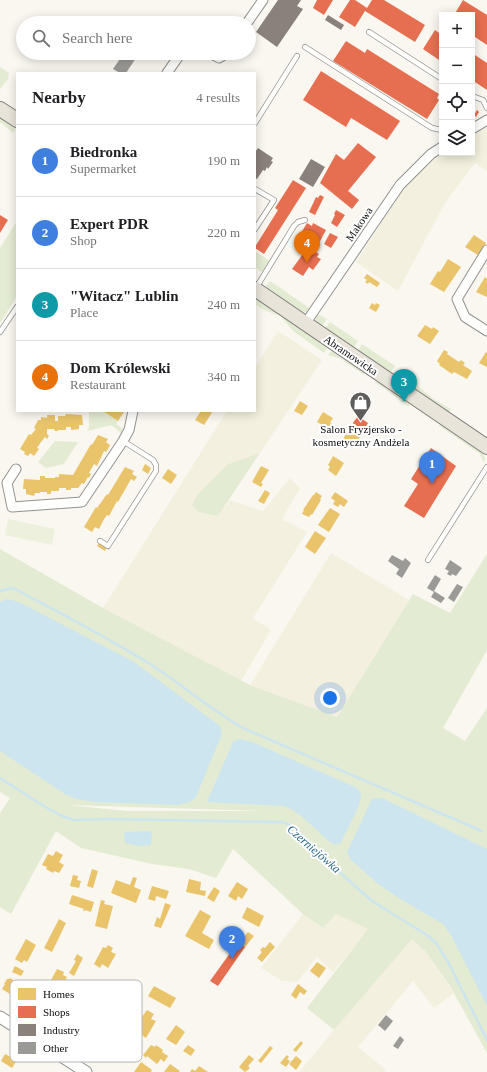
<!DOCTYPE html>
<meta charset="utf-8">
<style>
:root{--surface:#fff;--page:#f2f2f2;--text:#202124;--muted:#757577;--line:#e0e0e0;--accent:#5f5e5c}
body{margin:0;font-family:"Times New Roman",serif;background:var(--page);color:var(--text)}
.controls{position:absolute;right:12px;top:12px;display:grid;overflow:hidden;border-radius:0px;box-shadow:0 2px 10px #0003}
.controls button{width:36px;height:36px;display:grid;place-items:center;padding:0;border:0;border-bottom:1px solid var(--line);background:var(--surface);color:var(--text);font:20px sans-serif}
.you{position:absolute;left:330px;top:698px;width:14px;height:14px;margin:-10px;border:3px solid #fff;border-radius:50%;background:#1a73e8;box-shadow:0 0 0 6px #1a73e833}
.badge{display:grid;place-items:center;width:26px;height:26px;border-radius:50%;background:var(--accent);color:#fff;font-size:13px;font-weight:700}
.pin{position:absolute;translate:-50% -33px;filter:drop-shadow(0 1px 2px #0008)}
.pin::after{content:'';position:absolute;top:21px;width:14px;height:12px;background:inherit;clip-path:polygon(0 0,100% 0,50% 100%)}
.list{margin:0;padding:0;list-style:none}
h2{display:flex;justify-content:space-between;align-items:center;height:52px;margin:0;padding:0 16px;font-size:17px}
h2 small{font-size:13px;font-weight:400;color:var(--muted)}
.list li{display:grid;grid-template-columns:26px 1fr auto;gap:12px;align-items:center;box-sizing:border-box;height:72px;padding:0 16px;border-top:1px solid var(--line)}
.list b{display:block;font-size:15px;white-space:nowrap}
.list p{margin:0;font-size:13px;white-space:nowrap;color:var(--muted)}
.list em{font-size:13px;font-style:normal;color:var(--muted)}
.icon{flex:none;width:22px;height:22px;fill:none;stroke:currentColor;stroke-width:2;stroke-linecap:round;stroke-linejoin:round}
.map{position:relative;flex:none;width:487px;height:1072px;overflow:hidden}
.search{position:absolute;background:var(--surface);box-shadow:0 2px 10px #0003;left:16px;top:16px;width:240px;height:44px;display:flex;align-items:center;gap:10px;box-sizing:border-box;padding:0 14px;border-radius:22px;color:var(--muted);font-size:15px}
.panel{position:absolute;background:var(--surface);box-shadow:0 2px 10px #0003;left:16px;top:72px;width:240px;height:340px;border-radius:0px}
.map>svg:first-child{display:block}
.farmland{fill:#f4f0df}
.green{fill:#e4ebd3;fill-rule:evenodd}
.pitch{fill:#edf0dc}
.water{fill:#cce5ee}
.homes{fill:#e9c46a}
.shops{fill:#e76f51}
.industry{fill:#8a817c}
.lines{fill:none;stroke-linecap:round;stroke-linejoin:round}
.stream{stroke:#cce5ee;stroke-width:2.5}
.building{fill:#9c9a96}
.service-casing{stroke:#93928f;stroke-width:6}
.minor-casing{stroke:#93928f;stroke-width:11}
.tertiary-casing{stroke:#93928f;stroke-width:13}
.primary-casing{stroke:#807f7c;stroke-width:16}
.service{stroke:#fefefd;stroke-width:4.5}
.minor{stroke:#fefefd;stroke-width:9}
.tertiary{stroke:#fefefd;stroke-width:11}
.primary{stroke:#e9e4da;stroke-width:14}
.labels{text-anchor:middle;stroke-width:4;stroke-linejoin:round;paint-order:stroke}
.street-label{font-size:11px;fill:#0c0c0c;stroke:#fff}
.poi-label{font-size:11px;fill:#0c0c0c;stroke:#fff}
.water-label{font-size:12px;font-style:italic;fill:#26668d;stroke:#fff}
.key{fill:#fff;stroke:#b6b6b6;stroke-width:1}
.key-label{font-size:11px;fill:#0c0c0c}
</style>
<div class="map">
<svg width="487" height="1072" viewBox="0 0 487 1072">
<rect width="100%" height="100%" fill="#faf7f0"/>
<path class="farmland" d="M487 127V171L475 163 445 203 398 291 356 262 403 190 422 170 443 153H472V135Z
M278 331 322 360 260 453 228 464 218 516 230 500 263 511 290 478 300 488 282 519 307 532 253 618 271 630 241 681 103 608 227 411H255V368Z
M331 553 409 600 337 717 250 685Z
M303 914 323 928 336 914 369 929 333 972 317 957 297 982 282 981 261 968Z
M411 938 425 951 454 993 434 1008 413 981 358 1047 386 1070 384 1072H299Z"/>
<path class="green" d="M0 67 9 73 8 79 0 89Z
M0 118 16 129 13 133 0 122Z
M17 221V296L0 323V248Z
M255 251 270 261 263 273 255 267Z
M270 281 308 307 310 310 307 312H301L267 289 266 286Z
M255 298 277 313V315L262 309 255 304Z
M317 314 327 319 323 325 321 326C316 322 314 320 317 314Z
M284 317 327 347 324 353 293 331 282 318Z
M330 322 358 341 354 347H352L326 329V327Z
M362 344 395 366 391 372H389L358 351Z
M331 351 364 373V375L341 359 328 355Z
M400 370 414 380 416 382 412 387H410L396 377Z
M375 382H378L409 403V407Z
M418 386 435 400 451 409 449 412H448L416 391Z
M89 411H103L118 421 116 424 123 429 121 433 111 425 87 431 89 428Z
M438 425H440L483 454 485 458 484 463 480 454Z
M55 441 78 442 64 464 46 468 38 462Z
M260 453 218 516 199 512 192 505 198 494 228 464Z
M0 549 103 608 250 685 337 717 413 594 450 613 487 554V650L443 728 465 741 487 708V1053L450 986 425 951 412 939 334 1030 307 1008 368 929 336 914 323 928 303 914 233 849 216 878 189 869 152 864 81 848 56 831 11 914 0 907V813L10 798 0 792ZM67 805 261 811H127Z"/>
<path class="pitch" d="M8 519 55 529 52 545 5 535Z"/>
<path class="water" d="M6 599 16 601 25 605 134 662 220 726 222 734 196 797 190 802 178 805 95 802 76 799 65 794 0 751V602Z
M239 739 252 742 355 787C358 789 361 792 361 795 362 804 345 833 341 843L335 845C317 834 304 813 284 806L207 802 233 742Z
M382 798 487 849V1006L451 935 443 924 397 897 377 883 350 859 347 852 372 799Z
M150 831 152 835 151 845 140 846 125 843 124 832Z"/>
<path class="homes" d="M474 235 486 243 478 255 465 247Z
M448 259 461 267 444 292 430 284 438 271 440 272Z
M367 274 380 283 377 287 369 282 368 284 365 282 367 280 364 278Z
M485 277 487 279V297L476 292Z
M372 303 375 305 376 303 380 305 376 312 369 308Z
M425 325 432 329 433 327 439 331 430 344 417 336Z
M444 350 448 352 447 354 459 362 461 360 465 363 463 365 472 371 467 379 454 372 452 374 439 365 440 364 437 361Z
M486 352 487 353V367L479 363Z
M300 401 308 406 302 415 294 411Z
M103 411H122L124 412 118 421Z
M201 411H213L204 425 195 420Z
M323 412 333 418 330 423 332 424 329 429 317 422Z
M66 414 82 415 83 425H79V429L71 430V427H66V430H58V431H55L54 429H47V434L49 436 47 439 45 437 41 442 37 448 39 449 34 456 30 453 28 456 24 454 25 452 20 449 29 434 31 435 36 429 34 428 38 420H41V417L47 418V415H55V421H58V416H65Z
M355 420 366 427 354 446 343 439Z
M98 435 108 439 106 442 110 445 108 449 106 452 104 451 97 466 94 464 89 473 91 474 89 478 88 477 84 484 82 483 78 488H71V490H66V488H59V491H51V494H47V492H40V493H35L34 496 26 494V489H23L24 479 40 480V476H45V478H55V477H59V474L73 475 91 444 92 445Z
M333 456 344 463 336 476 328 470 330 467 328 465Z
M145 464 151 468 148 474 142 470Z
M261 466 269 470 261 483 263 484 261 487 252 482Z
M125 467 134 471 132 474 137 477 134 481 131 479 118 502 117 501 109 516 107 515 104 519 99 529 95 527 92 532 84 527 96 507 97 508 107 494 108 495Z
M168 469 177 475 171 484 162 478Z
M265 490 270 493 264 504 258 501Z
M316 492 322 496 320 499 321 500 312 515 311 514 309 517 302 514 304 510H303L313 495H314Z
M335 492 348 501 344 507 340 504 338 507 333 504 335 501 331 498Z
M330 508 340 514 329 532 318 525Z
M315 531 326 538 315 554 305 547Z
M99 543 107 547 105 551 97 546Z
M56 851 63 855 59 862 64 865 59 873 54 871 53 873 46 869 47 867 42 865 48 854 53 856Z
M92 869 98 871 93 888 87 886Z
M73 875 78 876 77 880 81 881 79 888 70 886Z
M133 877 137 878 134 887 141 890 136 903 111 893 116 880 130 885Z
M189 879 201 882 200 890 206 891 205 896 186 892Z
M237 882 248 889 242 899 238 896 236 901 228 896Z
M152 886 169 891 166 899 156 896 155 901 148 899Z
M214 887 220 891 214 902 207 898Z
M72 895 94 902 91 912 85 910V911H83L84 909 69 904Z
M101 900 105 901 104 904 113 906 107 929 95 926Z
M165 903 171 905 161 928 154 926 157 917 160 919Z
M247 907 264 916 259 927 242 918Z
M200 910 211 916 202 933 214 940 209 949 185 936Z
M59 919 66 923 52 952 44 948Z
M248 932 254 936 245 947 239 943Z
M26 939 36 945 27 962 24 960 22 963 15 959Z
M270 942 275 947 262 962 257 958 262 952 260 950 263 947 265 948Z
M108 945 113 948 111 952 116 954 108 968 102 964 100 968 94 964 103 947 106 948Z
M77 954 83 958 74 976 69 973 76 961 74 960Z
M317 962 326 968 319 978 310 971Z
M15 966 24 971 21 976 12 972Z
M57 969 64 972 63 975 67 977 61 988 50 982Z
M10 978 18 983 10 994 2 989 5 984H4L7 979H9Z
M298 984 307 991 304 995 300 992 296 999 291 995Z
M154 986 176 998 170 1008 148 996Z
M147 1010 154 1014 151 1019 156 1021 146 1038 135 1030 142 1019 141 1018Z
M176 1025 185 1032 176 1045 166 1039Z
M301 1041 303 1043 296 1052 293 1050Z
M151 1045 155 1047 156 1045 163 1050 162 1052 168 1056 164 1062 161 1059 157 1064 147 1056 146 1058 143 1055Z
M188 1045 195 1050 191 1056 183 1051Z
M270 1046 273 1048 261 1063 258 1061Z
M5 1054 17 1060 12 1068 1 1061Z
M249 1055 254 1059 248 1066 250 1068 245 1072 239 1067Z
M287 1055 289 1057 287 1059 290 1061 286 1067 280 1063Z
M296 1056 302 1061 296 1070 289 1064Z
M141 1062 152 1070 151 1072H134Z
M170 1064 180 1071 179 1072H164Z
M199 1066 208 1072H190L192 1069 195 1071Z"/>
<path class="shops" d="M317 0H333L324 15 313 8Z
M350 0H355L367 8 372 0H384L425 25 415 42 365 11 355 27 339 17Z
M463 0 487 15V45L472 35V15H454Z
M435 30 442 35V62L423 49Z
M346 41 365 53 367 49 439 94 437 98 439 100 427 119 333 61Z
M472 53 487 63V90L472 80Z
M321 71 400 121 387 140 351 118 346 127 303 100Z
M477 110 479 112 476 117 474 115Z
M358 143 376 157 348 191 359 200 352 209 320 183 336 154 344 160Z
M293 180 306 188 264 254 255 248V247L278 210 275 208Z
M320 195 324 197 315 215 309 212 316 197 318 198Z
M336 210 345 215 337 227 331 223 335 215 334 214Z
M0 215 8 220 0 233Z
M307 223 312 226 313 223 326 230 319 243 301 233Z
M330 233 338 237 331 248 324 244Z
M308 247 319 254 317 257 321 259 313 270 309 267 303 276 292 269Z
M358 416 368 423 364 430 353 423Z
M431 448 456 466 424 518 404 506 418 484 411 479Z
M238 942 245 947 218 986 210 981Z"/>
<path class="industry" d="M278 0H301L297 6 303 9 277 47 256 32Z
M328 15 344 25 341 30 325 20Z
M258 148 273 158 271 161 273 162 268 169 267 167 265 171 263 170 257 179 255 178V152Z
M311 159 325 167 313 187 299 179Z"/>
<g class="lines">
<path class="stream" d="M0 591 11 588 17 590C62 614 107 637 150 664 183 685 212 711 245 729L482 831
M0 778 47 808 62 816 74 820 108 819 281 822 288 824 297 830 346 878 372 901 427 935 436 943 448 962 487 1040"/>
</g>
<path class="building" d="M124 53H135L138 55 126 73H120L113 69Z
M392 555 403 561 405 558 411 563 402 578 396 574 399 569 388 561Z
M450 560 462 568 456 576 452 574 451 576 447 574 449 571 445 569Z
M435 575 441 579 434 591 445 598 441 603 431 597 434 592 427 588Z
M457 584 463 587 454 602 448 598Z
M386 1015 393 1021 385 1031 378 1025Z
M400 1036 404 1040 398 1049 393 1046Z"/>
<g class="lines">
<defs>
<path id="service" d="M369 32 442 79
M305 47 432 128 442 130
M472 96 483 100 487 108
M255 123 297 56
M255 189 274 200 255 229
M256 288 294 226 298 222 305 220
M0 332 17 307
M100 541 108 546 156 471V465L153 460 123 441
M428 560 487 467"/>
<path id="minor" d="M247 23 263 0
M210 53 219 58 227 53
M167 73 181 53
M472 129 487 120
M487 250 457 299 465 317 487 331
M305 324 400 185 431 154 442 147
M16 469 7 483 12 507 82 502 123 441 129 430 133 411"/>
<path id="tertiary" d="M0 1017 86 1072"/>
<path id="primary" d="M0 109 17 120
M255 289 487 447"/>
</defs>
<use href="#service" class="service-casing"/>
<use href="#minor" class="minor-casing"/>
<use href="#tertiary" class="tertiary-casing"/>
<use href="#primary" class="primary-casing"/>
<use href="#service" class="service"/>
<use href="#minor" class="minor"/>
<use href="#tertiary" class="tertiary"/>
<use href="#primary" class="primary"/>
</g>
<defs>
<symbol id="shop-pin" viewBox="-11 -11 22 30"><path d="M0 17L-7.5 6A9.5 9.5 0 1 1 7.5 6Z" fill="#5f5e5c" stroke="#fff"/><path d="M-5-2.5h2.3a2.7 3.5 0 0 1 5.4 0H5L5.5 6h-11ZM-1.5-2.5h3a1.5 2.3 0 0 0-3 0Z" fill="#fff"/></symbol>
</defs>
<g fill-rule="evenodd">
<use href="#shop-pin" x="348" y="390" width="25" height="34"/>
</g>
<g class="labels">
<g class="street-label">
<text transform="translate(359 224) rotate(-56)" y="4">Makowa</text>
<text transform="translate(351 355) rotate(34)" y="4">Abramowicka</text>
</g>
<g class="poi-label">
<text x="361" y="433">Salon Fryzjersko -<tspan x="361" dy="13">kosmetyczny Andżela</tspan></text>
</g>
<g class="water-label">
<text transform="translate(314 849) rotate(41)" y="4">Czerniejówka</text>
</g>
</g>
<rect x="10" y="980" width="132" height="82" rx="6" class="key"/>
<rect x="18" y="988" width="18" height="12" fill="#e9c46a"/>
<rect x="18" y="1006" width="18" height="12" fill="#e76f51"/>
<rect x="18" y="1024" width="18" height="12" fill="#8a817c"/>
<rect x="18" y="1042" width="18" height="12" fill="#9c9a96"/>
<g class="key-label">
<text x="43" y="998">Homes</text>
<text x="43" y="1016">Shops</text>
<text x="43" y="1034">Industry</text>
<text x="43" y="1052">Other</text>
</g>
</svg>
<div class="controls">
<button>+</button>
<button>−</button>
<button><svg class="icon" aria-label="locate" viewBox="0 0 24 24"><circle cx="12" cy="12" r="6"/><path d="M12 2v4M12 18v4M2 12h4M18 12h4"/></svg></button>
<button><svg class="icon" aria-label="layers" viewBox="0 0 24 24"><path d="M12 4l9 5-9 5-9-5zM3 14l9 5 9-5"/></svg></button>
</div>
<div class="you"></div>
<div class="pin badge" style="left:432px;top:484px;background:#3f7fe0">1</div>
<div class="pin badge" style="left:232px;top:959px;background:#3f7fe0">2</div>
<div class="pin badge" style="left:404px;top:402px;background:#0f9aa8">3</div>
<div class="pin badge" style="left:307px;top:263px;background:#e8710a">4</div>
<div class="search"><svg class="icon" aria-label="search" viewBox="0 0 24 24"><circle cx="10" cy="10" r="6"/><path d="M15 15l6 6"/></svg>Search here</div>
<section class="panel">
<h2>Nearby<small>4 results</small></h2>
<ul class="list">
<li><span class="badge" style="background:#3f7fe0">1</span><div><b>Biedronka</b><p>Supermarket</p></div><em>190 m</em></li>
<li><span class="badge" style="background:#3f7fe0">2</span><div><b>Expert PDR</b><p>Shop</p></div><em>220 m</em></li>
<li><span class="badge" style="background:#0f9aa8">3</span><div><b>&quot;Witacz&quot; Lublin</b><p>Place</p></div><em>240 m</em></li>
<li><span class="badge" style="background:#e8710a">4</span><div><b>Dom Królewski</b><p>Restaurant</p></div><em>340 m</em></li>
</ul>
</section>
</div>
